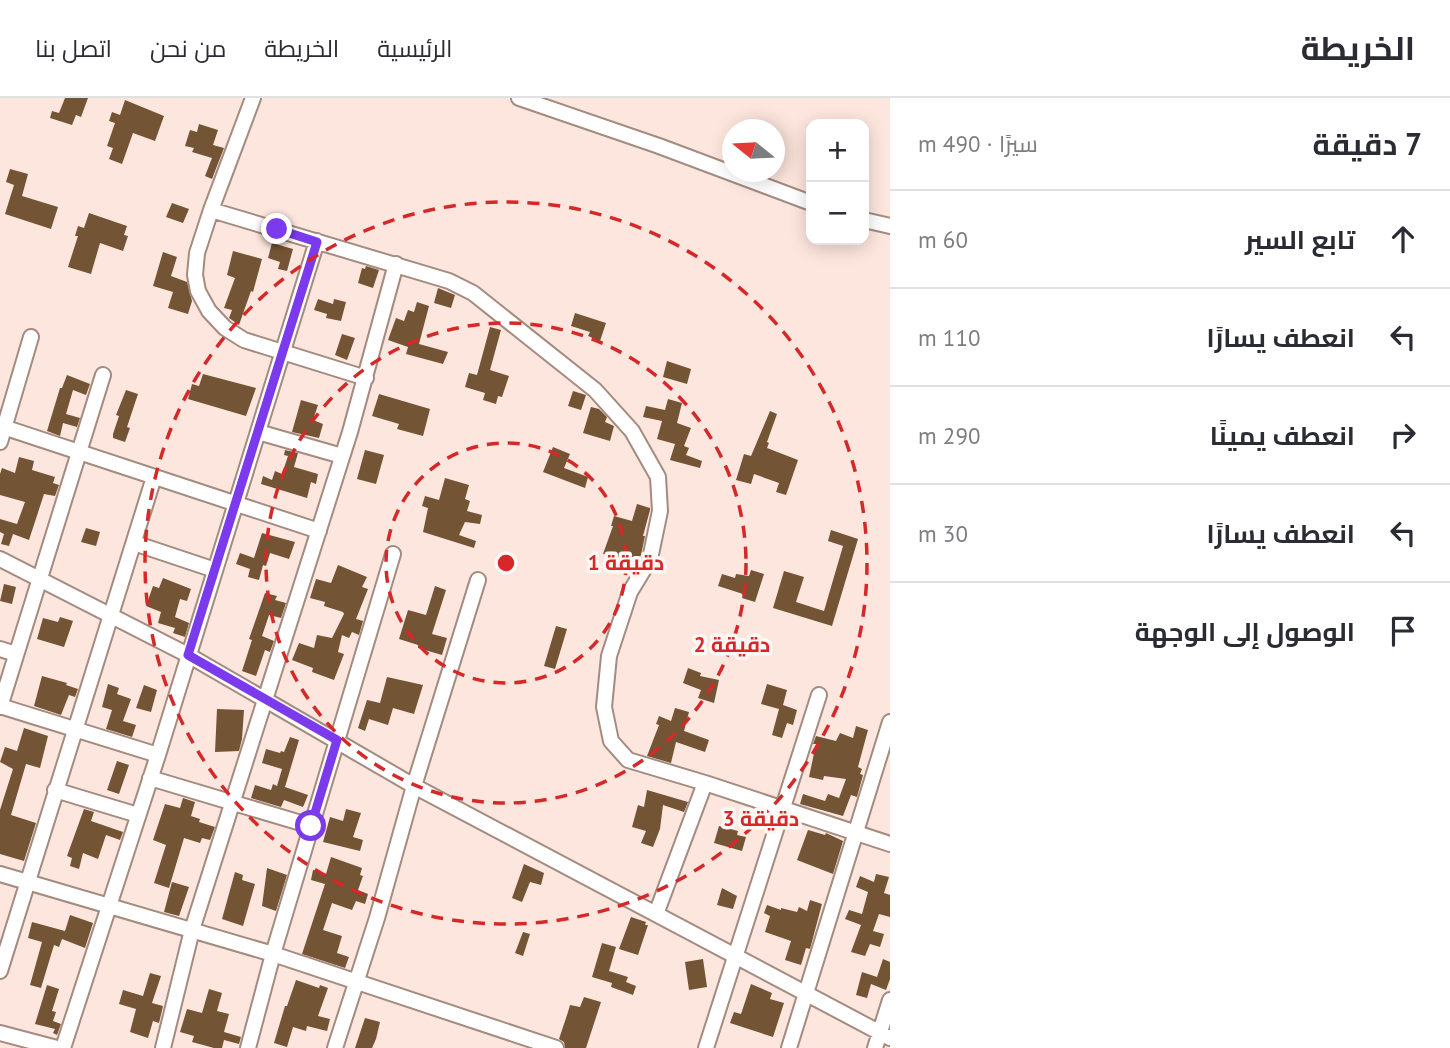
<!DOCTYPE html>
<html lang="ar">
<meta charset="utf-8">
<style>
:root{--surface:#fff;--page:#f2f2f3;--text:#2b2b33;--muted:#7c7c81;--line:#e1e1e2}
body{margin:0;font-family:"PT Sans",Cairo,sans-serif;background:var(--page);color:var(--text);direction:rtl}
.controls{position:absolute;right:21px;top:21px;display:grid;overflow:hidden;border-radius:14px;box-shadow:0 4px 18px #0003}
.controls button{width:63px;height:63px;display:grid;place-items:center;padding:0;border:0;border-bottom:2px solid var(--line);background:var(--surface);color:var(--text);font:35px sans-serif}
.compass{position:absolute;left:722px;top:21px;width:63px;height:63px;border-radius:50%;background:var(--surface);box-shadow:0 4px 18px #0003;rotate:288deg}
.stop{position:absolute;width:21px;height:21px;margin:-16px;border:5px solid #7c3aed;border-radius:50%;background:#fff}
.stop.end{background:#7c3aed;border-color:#fff;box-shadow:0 2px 7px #0008}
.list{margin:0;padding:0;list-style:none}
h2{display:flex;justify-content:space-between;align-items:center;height:91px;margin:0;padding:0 28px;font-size:30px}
h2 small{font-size:23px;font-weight:400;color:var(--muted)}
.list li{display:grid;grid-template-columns:46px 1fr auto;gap:21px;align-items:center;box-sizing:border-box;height:98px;padding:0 28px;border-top:2px solid var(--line)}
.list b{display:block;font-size:26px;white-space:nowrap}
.list em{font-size:23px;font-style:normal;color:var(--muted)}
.icon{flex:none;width:38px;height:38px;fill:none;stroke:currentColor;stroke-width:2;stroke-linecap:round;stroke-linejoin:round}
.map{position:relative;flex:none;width:890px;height:950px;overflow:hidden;direction:ltr}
header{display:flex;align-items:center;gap:42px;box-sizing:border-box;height:98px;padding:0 35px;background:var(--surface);border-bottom:2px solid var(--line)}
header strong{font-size:33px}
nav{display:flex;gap:38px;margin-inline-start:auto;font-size:24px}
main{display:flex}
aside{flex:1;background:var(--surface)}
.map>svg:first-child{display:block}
.building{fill:#735434}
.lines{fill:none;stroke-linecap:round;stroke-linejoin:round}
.minor-casing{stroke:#a48b80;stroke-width:18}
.minor{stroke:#fff;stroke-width:14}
.route{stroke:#7c3aed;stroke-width:9}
.ring{fill:none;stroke:#d62828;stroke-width:3.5;stroke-dasharray:12 9}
.centre{fill:#d62828;stroke:#fdf7f5;stroke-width:3.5}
.ring-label{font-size:21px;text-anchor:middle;font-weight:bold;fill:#d62828;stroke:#fdf7f5;stroke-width:7;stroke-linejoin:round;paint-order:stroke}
</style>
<header>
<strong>الخريطة</strong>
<nav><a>الرئيسية</a><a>الخريطة</a><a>من نحن</a><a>اتصل بنا</a></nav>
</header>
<main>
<aside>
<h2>7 دقيقة<small>سيرًا · 490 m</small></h2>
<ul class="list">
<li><svg class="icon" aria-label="ahead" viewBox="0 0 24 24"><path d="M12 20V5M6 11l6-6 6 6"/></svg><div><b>تابع السير</b></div><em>60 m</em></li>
<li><svg class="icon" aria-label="left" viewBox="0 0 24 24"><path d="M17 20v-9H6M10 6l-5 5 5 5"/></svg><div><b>انعطف يسارًا</b></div><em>110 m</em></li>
<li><svg class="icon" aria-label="right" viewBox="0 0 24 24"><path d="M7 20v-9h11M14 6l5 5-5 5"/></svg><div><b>انعطف يمينًا</b></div><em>290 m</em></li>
<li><svg class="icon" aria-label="left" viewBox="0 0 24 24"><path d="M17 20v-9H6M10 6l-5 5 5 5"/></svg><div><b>انعطف يسارًا</b></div><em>30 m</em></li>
<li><svg class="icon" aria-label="arrive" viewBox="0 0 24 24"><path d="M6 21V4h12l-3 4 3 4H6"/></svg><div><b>الوصول إلى الوجهة</b></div></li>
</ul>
</aside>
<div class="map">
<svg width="890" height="950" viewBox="0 0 890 950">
<rect width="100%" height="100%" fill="#fde6dd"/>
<path class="building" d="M65 0H88L81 19 76 17 72 27 50 20 52 13 59 15Z
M125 2 164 18 155 43 133 35 122 66 109 61 113 50 107 48 115 25 109 23 112 14 120 17Z
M199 26 218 32 213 47 224 50 212 81 205 78 212 60 192 54 194 50 185 48 190 32 197 34Z
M10 71 28 76 22 98 58 109 51 131 5 116 14 87 6 84Z
M172 105 189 111 183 125 166 119Z
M89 115 127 128 124 137 128 138 123 153 100 145 91 176 68 169 78 138H75L78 128 84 130Z
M272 145 293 151 287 173 278 171 280 164 268 160Z
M233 153 262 161 253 194 251 193 239 227 229 220 232 212 224 210 235 180 227 177Z
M163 154 177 159 171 178 187 184 192 203 188 216 168 210 173 194 153 188Z
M366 168 379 172 373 190 358 185 362 170 365 171Z
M438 190 455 197 451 210 434 205Z
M318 201 333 206 334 201 346 204 341 223 326 220 327 216 314 212Z
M417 204 429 208 419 246 448 254 443 266 406 256 408 249 388 242 396 220 404 223 408 212 414 214Z
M575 215 606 225 600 243 588 238 590 234 571 228Z
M490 229 501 232 490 272 509 278 502 299 498 298 496 306 483 302 485 295 465 289 469 275 477 277Z
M342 236 355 240 347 262 335 257Z
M667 263 691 271 687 286 663 279Z
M203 276 256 290 246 318 188 301 192 286 199 288Z
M67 277 90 286 86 297 73 292 66 316 80 320 77 329 63 325 60 338 47 333 60 290H62Z
M126 292 138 296 127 329 130 330 125 344 113 340V336L119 318 116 317Z
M573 293 586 297 581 312 568 308Z
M379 296 430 311 423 338 397 331 399 326 372 318Z
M668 301 682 305 677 325 691 330 684 348 689 350 686 357 702 363 700 370 670 362 675 346 657 341 662 323 643 319 646 308 665 312Z
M301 302 318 307 313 322 323 326 319 340 292 334Z
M591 309 599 311 607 319 605 324 614 328 610 343 583 335Z
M770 313 777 316 767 344 769 345 767 350 798 362 786 397 776 394 779 385 754 376 751 386 736 382 744 356 751 358Z
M553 349 570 356 564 370 588 379 585 390 543 374Z
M285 352 298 355 294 369 318 376 316 386 311 384 307 400 261 386 263 378 272 382 275 373 282 376 288 358 284 357Z
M365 352 384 357 376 386 357 381Z
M19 359 34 363 32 372 55 379 53 385 59 387 55 398 44 396 29 442 13 436 9 448 1 446 4 436 0 434V421L17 426 25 404 0 397V376L2 370 15 375Z
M445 380 469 387 465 401 470 403 467 413 482 417 480 426 465 424 459 437 476 443 474 450 423 434 428 410 422 408 425 398 439 402Z
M637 406 650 410V412L643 438H645L641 457 636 466 603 456 613 428H611L614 418 632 423Z
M86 430 100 434 96 448 81 444Z
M831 432 858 441 832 528 773 510 784 473 804 479 796 504 824 513 843 448 828 443Z
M262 435 295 444 289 461 270 455 266 468 263 467 259 482 248 479 250 471 236 466 240 455 254 460Z
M338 467 367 479 362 489 368 491 356 521 363 523 359 537 352 534 349 540 342 537 338 554 344 556 334 582 312 574 313 570 292 562 299 545 314 550 317 537 332 540 344 516 343 514 324 508 325 504 310 500 316 481 331 485Z
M751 472 764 476 755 504 742 500 743 496 718 488 722 476 735 480 736 476 749 478Z
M163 480 191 491 187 503 180 501 175 519 189 525 185 539 173 535 175 530 158 525 161 514 146 508 153 488 159 490Z
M4 486 16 489 12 506 0 503Z
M435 488 446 492 432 536 447 540 442 557 418 550V547L399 541 408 512 426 517Z
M265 495 277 498 275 502 286 505 281 520 269 517 262 538 274 543 270 554 265 552 256 578 242 573 252 542 249 541Z
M60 519 73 523 64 549 37 541 43 520 58 524Z
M556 528 567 531 555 571 544 568Z
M688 570 701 575 700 578 719 582 714 605 698 600 701 592 683 585Z
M42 578 67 585 66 587 78 591 75 599 69 597 61 617 34 608Z
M387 579 423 587 414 616 393 610 388 627 369 621 365 633 358 630 367 602 380 605Z
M108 586 119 590 117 596 131 601 123 623 136 627 132 639 106 631 112 612 102 609Z
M767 586 787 592 783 607 797 612 793 627 787 625 782 640 772 637 779 611 761 606Z
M144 587 157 592 151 614 136 610Z
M675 610 689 614 684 633 709 642 705 654 676 644 671 665 647 658 659 627 656 626 659 618 671 623Z
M217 611 244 612 242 641 239 653 215 654Z
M856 628 868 632 858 669 862 671 860 676 863 677 857 699 851 697 843 718 800 706 803 696 825 703 828 696 839 700 846 681 824 678 823 682 809 679 816 646H813L816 638 836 643 840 635 853 640Z
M24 630 48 638 40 670 26 666 11 717 36 725 24 763 0 756V712L13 671 0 664 5 649 17 653Z
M290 639 299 642 285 689 308 697 303 709 284 702 281 709 251 700 255 687 271 692 273 686 277 688 282 671 262 665 266 651 280 655 281 653 284 654Z
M117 663 129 667 119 696 107 692Z
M647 692 688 704 684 714 663 707 660 731 653 749 641 745 646 733 632 729 638 707 644 709Z
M183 700 195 704 191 718 200 721 199 724 215 729 210 742 202 740 200 745 184 740 169 790 154 785 166 747 153 742 165 706 180 710Z
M84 711 94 714 91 723 123 734 120 742 106 737 98 761 83 755 79 771 70 768 72 760 67 758Z
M346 711 361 715 353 739 363 742 360 753 323 744 330 719 343 723Z
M719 728 738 733 737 737 746 739 742 753 714 745Z
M808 732 825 737 826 735 843 743 833 776 797 762Z
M331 759 362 770 360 777 363 778 358 792 368 796 365 806 356 803 352 812 332 805 323 832 342 838 337 855 349 859 345 870 302 856 325 786 311 782 313 772 326 776Z
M524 766 544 775 541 787 530 784 522 804 512 800Z
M267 770 287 777 276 813 262 808Z
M235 774 243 777 242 782 255 786 243 828 222 821Z
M876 776 889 779 884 795 890 797V819L879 816 873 833 884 836 880 849 870 846 865 858 851 854 861 827 845 821 849 812 862 816 868 794 856 789 860 778 874 784Z
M172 784 189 789 179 818 164 814Z
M722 790 737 798 733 811 717 807Z
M810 802 822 806 810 851 806 850 801 867 785 862 791 843 765 834 770 818 764 815 767 807 781 812V810L797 814 799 809 807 813Z
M70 817 93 825 85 850 62 841 59 849 54 847 41 890 30 887 42 844 28 840 32 824 65 833Z
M631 819 646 824 645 827H648L638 857 619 851Z
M523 834 530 836 523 858 515 855Z
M602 845 616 849 609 873 628 879 626 884 636 888 633 897 611 889 612 885 592 879Z
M703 861 707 889 689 892 685 864Z
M883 861 890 864V881L886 892 871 886 867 900 856 897 862 874 877 879Z
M150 875 161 878 152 905 163 908 159 925 153 923 148 940 130 934 136 911 119 906 123 892 143 898Z
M296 882 319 890 320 887 328 890 318 918 330 921 327 933 307 928 306 933 293 929 287 949 274 945 285 908H287Z
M751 886 772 895 770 901 784 905 773 939 730 925 734 914 741 916Z
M47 887 59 891 52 913 56 914 53 923 61 926 57 937 53 935 55 931 35 926Z
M209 891 222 895 217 913 229 916 224 934 241 939 239 946 224 942 222 950H214L192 944 194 938 180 934 187 911 202 915Z
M584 899 601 904 586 950H565L564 944 559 941 568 914 570 907 580 909Z
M365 920 380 924 376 941 372 950H355Z"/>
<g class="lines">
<defs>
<path id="minor" d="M253 0 211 112 197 155 195 177 198 193 209 213 225 230 244 242 366 280
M519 0 659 48 811 105
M211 112 449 183 473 195 595 292 632 333 658 379 660 413 650 461 630 494 609 558 604 609 611 643 628 662 705 685 890 746
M864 122 890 128
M0 328 319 433
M258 334 342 358
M0 344 31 239
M134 445 215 472
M0 461 188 557 414 688 890 940
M0 551 16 556
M0 608 158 657
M0 609 103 277
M150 680 311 728
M55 692 138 717
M0 776 273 856 556 950
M656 816 705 685
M0 873 154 379
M0 935 57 950
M63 950 158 657 317 143
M163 950 192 832 350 334 396 166
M248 950 273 856 393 456
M335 950 377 820 414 688 478 482
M706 950 819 597
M789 950 890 624
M875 950 890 902"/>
</defs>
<use href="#minor" class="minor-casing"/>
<use href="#minor" class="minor"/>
</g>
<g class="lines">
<path class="route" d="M277 131 317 144 188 557 337 642 311 728"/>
</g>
<g class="ring">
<circle cx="506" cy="465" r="120"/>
<circle cx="506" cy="465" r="240"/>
<circle cx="506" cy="465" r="361"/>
</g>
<circle cx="506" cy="465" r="10" class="centre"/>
<g class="ring-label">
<text x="626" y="472">1 دقيقة</text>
<text x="732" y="554">2 دقيقة</text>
<text x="761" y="728">3 دقيقة</text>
</g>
</svg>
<div class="controls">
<button>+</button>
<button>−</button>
</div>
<svg class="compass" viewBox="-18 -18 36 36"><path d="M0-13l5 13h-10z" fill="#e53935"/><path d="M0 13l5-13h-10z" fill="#7c7c81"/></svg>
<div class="stop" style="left:311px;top:728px"></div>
<div class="stop end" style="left:277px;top:131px"></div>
</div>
</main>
